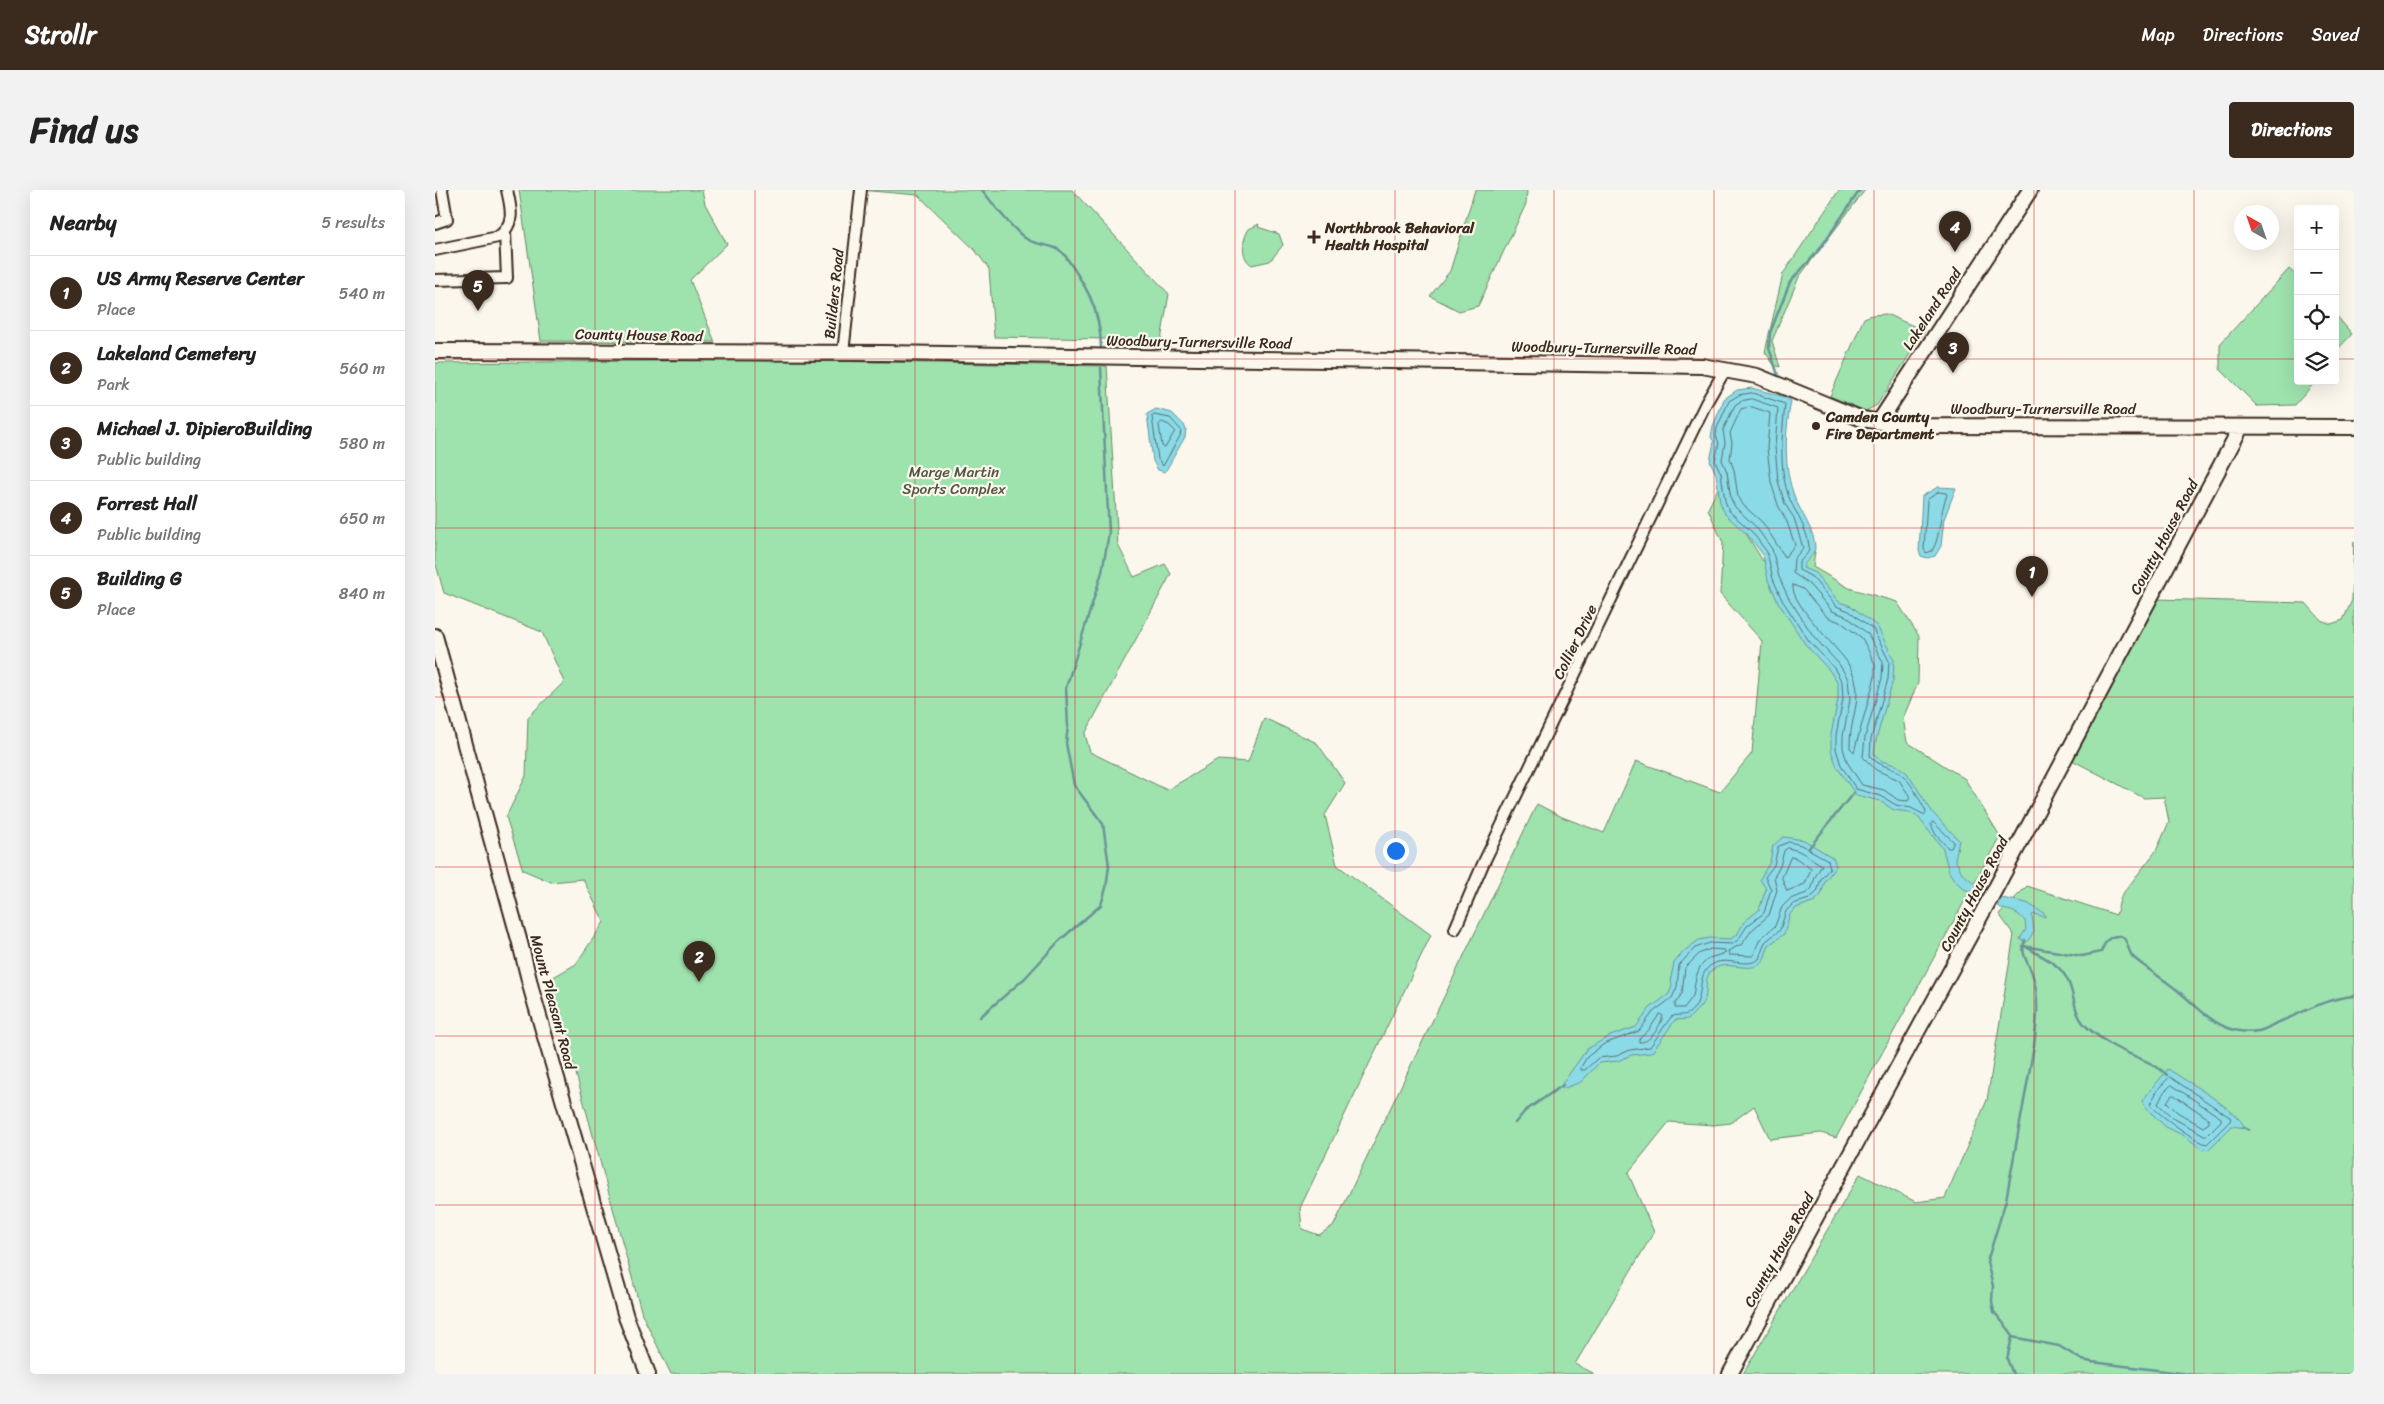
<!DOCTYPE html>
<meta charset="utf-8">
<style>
:root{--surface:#fff;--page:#f2f2f2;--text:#222;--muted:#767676;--line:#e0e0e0;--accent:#3b2a1e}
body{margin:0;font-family:Sriracha,sans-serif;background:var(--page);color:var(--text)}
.controls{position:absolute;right:15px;top:15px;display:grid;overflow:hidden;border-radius:5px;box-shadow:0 5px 20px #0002}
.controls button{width:45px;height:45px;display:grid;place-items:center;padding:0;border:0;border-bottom:1px solid var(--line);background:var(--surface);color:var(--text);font:25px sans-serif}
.compass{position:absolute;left:1799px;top:15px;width:45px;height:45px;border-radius:50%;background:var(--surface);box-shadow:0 5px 20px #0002;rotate:320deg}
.you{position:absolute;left:960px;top:660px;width:18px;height:18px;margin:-12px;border:4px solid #fff;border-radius:50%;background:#1a73e8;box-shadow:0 0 0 8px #1a73e833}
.badge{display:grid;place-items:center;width:32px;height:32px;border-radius:50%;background:var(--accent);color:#fff;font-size:16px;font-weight:700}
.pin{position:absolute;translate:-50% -41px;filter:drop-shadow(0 1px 2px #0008)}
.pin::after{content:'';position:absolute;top:26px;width:18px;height:15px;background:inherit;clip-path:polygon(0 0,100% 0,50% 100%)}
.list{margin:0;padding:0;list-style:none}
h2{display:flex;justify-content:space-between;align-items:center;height:65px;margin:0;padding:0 20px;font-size:21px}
h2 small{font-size:16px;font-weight:400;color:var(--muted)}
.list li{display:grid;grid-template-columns:32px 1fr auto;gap:15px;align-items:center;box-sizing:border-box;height:75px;padding:0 20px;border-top:1px solid var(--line)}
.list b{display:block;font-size:19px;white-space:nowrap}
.list p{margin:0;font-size:16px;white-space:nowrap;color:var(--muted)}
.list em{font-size:16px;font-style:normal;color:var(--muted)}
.icon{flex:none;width:28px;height:28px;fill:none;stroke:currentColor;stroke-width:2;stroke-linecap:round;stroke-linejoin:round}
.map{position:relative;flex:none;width:1919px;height:1184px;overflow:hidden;border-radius:5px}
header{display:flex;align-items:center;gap:30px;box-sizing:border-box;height:70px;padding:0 25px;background:var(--accent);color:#fff}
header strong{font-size:24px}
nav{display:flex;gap:28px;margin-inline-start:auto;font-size:18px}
.intro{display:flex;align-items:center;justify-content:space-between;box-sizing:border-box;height:120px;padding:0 30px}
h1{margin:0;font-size:35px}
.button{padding:12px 22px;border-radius:5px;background:var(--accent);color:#fff;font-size:18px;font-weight:700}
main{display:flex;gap:30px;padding:0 30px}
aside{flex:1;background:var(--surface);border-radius:5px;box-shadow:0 5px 20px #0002}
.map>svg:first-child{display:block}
.green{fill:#9ee2ae;stroke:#6c8666}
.water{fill:#8adae8;stroke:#6a9497}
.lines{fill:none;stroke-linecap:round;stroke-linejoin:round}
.shore{stroke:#5b706f;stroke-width:1}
.stream{stroke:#6a9497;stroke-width:2.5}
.street-casing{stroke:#3b2a1e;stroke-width:14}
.secondary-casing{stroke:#3b2a1e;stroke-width:18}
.street{stroke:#fbf7ec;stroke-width:10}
.secondary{stroke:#fbf7ec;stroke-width:14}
.grid{fill:none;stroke:#d62828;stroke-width:1;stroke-opacity:0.55}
.poi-dot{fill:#3b2a1e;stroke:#fbf7ec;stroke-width:2}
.labels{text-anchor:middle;stroke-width:4.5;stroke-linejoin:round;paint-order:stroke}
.poi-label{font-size:15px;font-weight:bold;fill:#3b2a1e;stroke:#fbf7ec;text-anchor:start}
.street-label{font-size:15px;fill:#3b2a1e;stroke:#fbf7ec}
.park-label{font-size:15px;fill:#545842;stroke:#fbf7ec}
</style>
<header>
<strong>Strollr</strong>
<nav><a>Map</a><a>Directions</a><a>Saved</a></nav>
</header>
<div class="intro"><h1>Find us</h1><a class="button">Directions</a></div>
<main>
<aside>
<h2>Nearby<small>5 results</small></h2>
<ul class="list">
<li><span class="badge">1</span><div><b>US Army Reserve Center</b><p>Place</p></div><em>540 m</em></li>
<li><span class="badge">2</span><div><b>Lakeland Cemetery</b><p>Park</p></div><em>560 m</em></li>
<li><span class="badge">3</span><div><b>Michael J. DipieroBuilding</b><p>Public building</p></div><em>580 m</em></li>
<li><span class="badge">4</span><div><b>Forrest Hall</b><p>Public building</p></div><em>650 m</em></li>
<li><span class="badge">5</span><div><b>Building G</b><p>Place</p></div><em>840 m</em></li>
</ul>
</aside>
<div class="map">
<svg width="1919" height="1184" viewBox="0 0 1919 1184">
<rect width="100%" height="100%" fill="#fbf7ec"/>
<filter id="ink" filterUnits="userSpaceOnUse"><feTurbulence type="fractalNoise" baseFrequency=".02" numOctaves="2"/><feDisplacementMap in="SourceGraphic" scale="10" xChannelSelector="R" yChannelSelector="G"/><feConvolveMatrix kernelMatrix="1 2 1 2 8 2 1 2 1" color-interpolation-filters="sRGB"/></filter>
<g filter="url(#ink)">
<path class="green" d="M84 0H267L270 14 292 54 255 90 280 152 106 151Z
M424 0H637L734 104 726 150 559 147 554 79 540 60 483 5Z
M1040 0H1092L1091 14 1043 116 1024 121 995 106 1015 81Z
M1404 0H1430L1364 87 1337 151 1345 177 1339 175 1330 162 1348 84Z
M824 34 823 37 844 44 848 55 835 71 817 75C805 68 807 49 814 39Z
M1854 79 1863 87V191H1881L1860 215 1822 216 1785 179V154Z
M1451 124 1490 141 1442 215 1431 221 1395 206 1429 128 1437 125Z
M1900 124 1917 144 1900 162Z
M325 170 672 176 683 355 699 387 730 374 736 384 650 544 655 562 732 600 783 570 813 572 829 528 882 553 910 593 890 625 902 675 996 745 865 1018 867 1039 884 1045 899 1035 1102 614 1127 627 1169 643 1201 571 1285 602 1317 563 1327 451 1285 404 1288 353 1273 319 1283 298 1328 371 1380 362 1378 377 1414 398 1462 412 1484 446 1483 493 1468 528 1472 552 1530 589 1565 646 1401 948 1386 943 1335 949 1319 916 1296 933 1278 935 1234 932 1193 983 1219 1042 1140 1174 1160 1184H236L207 1124 115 789 141 774 169 732 148 689 116 692 88 680 71 627 91 586 93 527 129 492 107 442 9 403 0 371V173Z
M1919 351V1184H1308L1425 984 1481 1012 1510 1008 1552 910 1579 745 1564 724 1592 696 1681 725 1686 706 1721 661 1734 632 1729 607 1709 608 1635 569 1720 409 1871 413 1886 430 1896 434 1908 430 1917 410Z"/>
<path class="water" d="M1317 198 1350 207 1356 211C1350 242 1348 278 1360 308 1366 323 1380 341 1380 358 1379 368 1370 369 1368 378L1380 383 1404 412 1416 416 1442 436 1459 470 1458 490 1441 550 1439 564 1447 571 1463 576 1472 583 1498 623 1524 650 1520 669 1527 683 1547 700 1544 705 1529 699 1519 690 1514 682 1508 659 1483 627 1474 622 1459 620 1445 611 1421 605 1402 577 1396 560V545L1403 509V494L1395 481 1370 454 1343 412 1333 390 1328 365 1313 345 1290 324 1285 312 1281 284 1275 271 1279 252 1276 247 1278 236 1289 209 1302 200Z
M721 219 737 223 749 235 751 239 750 247 730 282 723 280 718 271 712 224Z
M1503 297 1521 298 1509 329 1506 356 1500 366 1492 368 1486 366 1484 361 1487 306Z
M1348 647 1369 650 1395 666 1399 669 1401 676 1390 691 1386 705 1380 711 1361 718 1355 724 1349 744 1334 755 1328 772C1314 785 1294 769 1279 779 1267 786 1274 801 1269 811 1265 818 1258 824 1253 829L1240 830 1218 861 1215 863 1196 865 1183 871 1164 873 1146 892 1127 899V894L1152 859 1175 846 1201 837 1215 818 1234 804 1237 796 1236 787 1239 773 1249 761 1264 750 1275 748 1296 749 1303 743 1309 732 1324 720 1331 699 1325 689 1335 672 1338 656Z
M1567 708 1592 713 1610 724V727L1599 724 1597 725 1599 742 1591 753 1585 749 1591 739 1590 731C1578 717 1573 723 1562 716Z
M1733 879C1751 891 1803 920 1810 938L1797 936 1773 960 1766 958 1748 945 1732 938 1715 922 1707 911Z"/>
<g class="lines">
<path class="shore" d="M1317 203 1350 214C1347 246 1343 279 1355 310 1362 325 1372 339 1374 356 1375 363 1369 367 1364 372V380L1377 387 1401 416 1414 421 1438 439 1454 471 1453 489 1436 549 1435 566C1444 577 1456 576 1466 584 1477 592 1484 610 1491 621L1490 625 1476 618 1461 615 1446 606 1421 599 1406 575 1401 559V545L1408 509 1407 492 1399 478 1374 451 1347 410 1338 389 1332 362 1317 342 1294 321 1290 311 1286 283 1280 271 1284 253 1281 246 1282 238 1294 211 1304 205Z
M1317 209 1343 218 1340 257 1343 291 1350 314 1359 328 1368 358 1359 369 1358 383 1373 393 1397 421 1411 426 1433 444 1448 472 1447 488 1430 547 1428 567 1441 580 1464 590 1475 607 1473 611 1463 610 1449 600 1427 595 1412 572 1408 558V546L1415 510 1413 489 1404 474 1379 447 1353 407 1344 387 1337 359 1321 337 1300 317 1296 309 1292 282 1287 270 1290 253 1288 240 1300 215 1306 211Z
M1317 217 1335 223 1332 258 1336 292 1343 315 1352 332 1360 355 1350 367 1328 333 1306 313 1303 307 1299 280 1295 269 1297 253 1295 243 1306 219Z
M719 225 735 228 746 240 745 246 728 276 723 269 717 227Z
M727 232 734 235 740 241 730 258 727 256 724 235Z
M1504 302 1511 303 1512 305C1504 323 1506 347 1497 361L1491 363 1489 359 1492 310Z
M1358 395 1368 399 1392 427 1407 433 1427 448 1440 474V487L1419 562 1415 558C1414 524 1433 505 1412 472 1402 457 1354 412 1358 395Z
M1498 632 1519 652 1516 658H1513L1501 645 1496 635Z
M1354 652 1366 655 1393 670 1395 678 1386 689 1382 702 1374 709 1358 714 1351 721 1345 740 1330 752 1324 769C1312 779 1291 766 1278 774 1258 784 1273 813 1252 824 1247 826 1242 824 1236 827L1215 857 1195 860 1182 866 1163 868 1150 880H1146V877L1152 867 1169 854 1204 841 1218 822 1237 808 1242 797 1244 775 1260 758 1275 753 1297 754 1303 750 1312 736 1329 723 1336 699 1330 687 1339 675 1343 657Z
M1353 658 1364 661 1387 675 1380 687 1377 698 1372 703 1355 709 1347 717 1340 736 1325 749 1318 766 1294 765 1293 761 1307 754 1317 740 1334 725 1342 700 1339 687 1345 676 1349 661Z
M1356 667 1361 668 1376 679 1370 694 1352 701 1347 688Z
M1276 759 1289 760 1291 763 1274 768 1265 777 1261 787 1258 806 1249 818H1240V814L1247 803 1250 778 1264 764Z
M1225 824 1228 826C1225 836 1216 853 1204 852V849L1213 841Z
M1735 887 1796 928 1795 931 1772 954C1763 953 1721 923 1715 914L1724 898Z
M1737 895 1786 928V931L1771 946 1738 928 1723 914 1729 902Z
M1739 905 1774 929V933L1768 937 1742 922 1732 912 1736 906Z"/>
<path class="stream" d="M547 0C560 16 573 35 590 48 603 57 619 53 629 64 651 96 665 118 666 157
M1345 191 1334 158 1335 143 1355 92 1384 60 1425 0
M1374 658 1419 602
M1588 756 1647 766 1666 762C1670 752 1673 745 1686 746 1694 750 1692 762 1699 768 1711 778 1728 789 1742 800 1767 820 1786 847 1823 841 1831 840 1837 834 1844 832 1870 822 1891 808 1919 806
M1590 756C1604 766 1624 772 1632 789 1641 806 1637 824 1653 838 1660 844 1670 851 1678 856 1696 866 1718 871 1732 885
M545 827 590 788 624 751 666 715 671 698 674 676 668 634 639 595 631 553 633 536 631 498 667 382 674 343 666 178
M1080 933 1090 921 1128 895
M1808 937 1814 940
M1577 1147 1624 1156 1647 1170 1657 1172 1754 1184
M1578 1184 1572 1169 1577 1147 1575 1141 1559 1122 1557 1111 1558 1096 1552 1072 1571 1010 1599 856C1602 833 1605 806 1597 783 1592 770 1585 764 1590 750"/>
<defs>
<path id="street" d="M0 33 12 29 7 0
M0 60 63 47C81 34 76 18 72 0
M0 90 72 88 70 42
M408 163 426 0
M1020 739 1048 674 1271 213 1290 180"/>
<path id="secondary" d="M0 161 449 163 1267 176 1322 186 1427 229 1471 236 1919 237
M1444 232 1595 0
M0 446 85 753 97 802 191 1127 213 1184
M1295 1184 1557 705 1806 237"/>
</defs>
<use href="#street" class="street-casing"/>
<use href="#secondary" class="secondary-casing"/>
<use href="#street" class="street"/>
<use href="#secondary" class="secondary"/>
</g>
</g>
<path class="grid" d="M160 0V1184M320 0V1184M480 0V1184M640 0V1184M800 0V1184M960 0V1184M1119 0V1184M1279 0V1184M1439 0V1184M1599 0V1184M1759 0V1184M0 169H1863M1900 169H1919M0 338H1919M0 507H1919M0 677H1919M0 846H1919M0 1015H1919"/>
<g class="poi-dot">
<path d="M876.5 39.5h5v5h5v5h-5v5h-5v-5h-5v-5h5z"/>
<circle cx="1381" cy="236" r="5"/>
</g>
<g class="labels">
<g class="poi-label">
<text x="890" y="43">Northbrook Behavioral<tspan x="890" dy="17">Health Hospital</tspan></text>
<text x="1391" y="232">Camden County<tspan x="1391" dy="17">Fire Department</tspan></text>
</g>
<g class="street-label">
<text transform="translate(399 104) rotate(-84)" y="5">Builders Road</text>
<text transform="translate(1497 119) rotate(-57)" y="5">Lakeland Road</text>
<text transform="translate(204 145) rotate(1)" y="5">County House Road</text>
<text transform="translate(764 152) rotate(1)" y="5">Woodbury-Turnersville Road</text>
<text transform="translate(1169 158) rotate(1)" y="5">Woodbury-Turnersville Road</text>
<text x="1608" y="224">Woodbury-Turnersville Road</text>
<text transform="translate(1729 347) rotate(-62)" y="5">County House Road</text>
<text transform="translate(1140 452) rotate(-64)" y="5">Collier Drive</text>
<text transform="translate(1539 704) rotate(-62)" y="5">County House Road</text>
<text transform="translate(118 812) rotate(75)" y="5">Mount Pleasant Road</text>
<text transform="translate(1344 1060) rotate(-61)" y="5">County House Road</text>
</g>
<g class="park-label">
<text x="519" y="287">Marge Martin<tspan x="519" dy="17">Sports Complex</tspan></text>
</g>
</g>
</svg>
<div class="controls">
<button>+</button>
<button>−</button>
<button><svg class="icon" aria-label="locate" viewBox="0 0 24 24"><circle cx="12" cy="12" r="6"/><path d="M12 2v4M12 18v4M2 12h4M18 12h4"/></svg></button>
<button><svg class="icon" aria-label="layers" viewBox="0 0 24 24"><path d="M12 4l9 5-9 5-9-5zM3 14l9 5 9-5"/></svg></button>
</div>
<svg class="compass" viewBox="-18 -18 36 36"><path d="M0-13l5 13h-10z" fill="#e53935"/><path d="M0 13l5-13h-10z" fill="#767676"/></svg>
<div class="you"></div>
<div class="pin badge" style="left:1597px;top:407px">1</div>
<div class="pin badge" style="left:264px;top:792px">2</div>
<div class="pin badge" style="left:1518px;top:183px">3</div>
<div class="pin badge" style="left:1520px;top:62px">4</div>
<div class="pin badge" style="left:43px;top:121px">5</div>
</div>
</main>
